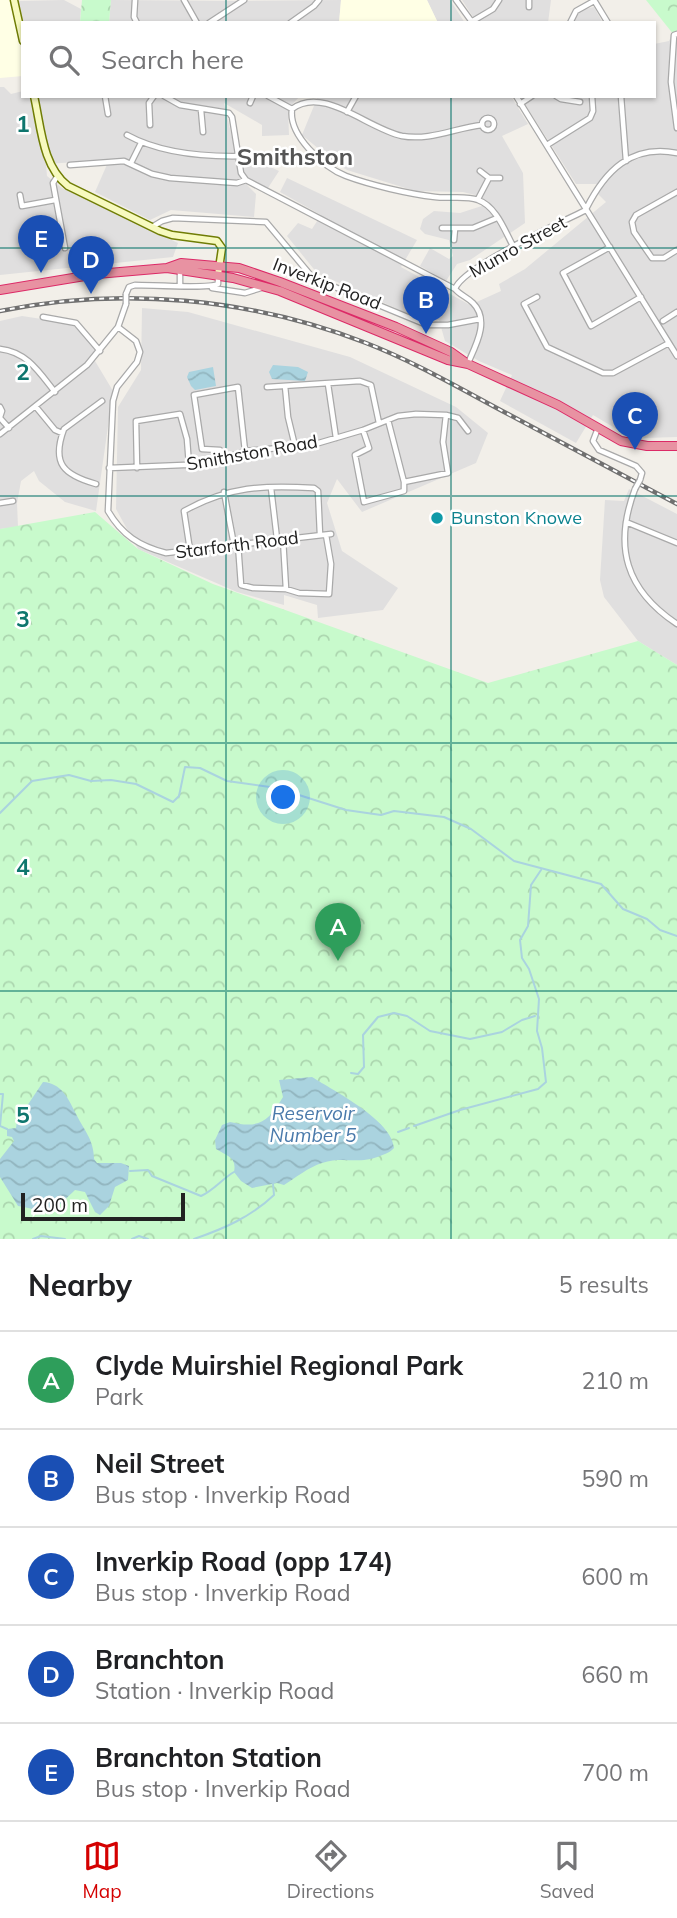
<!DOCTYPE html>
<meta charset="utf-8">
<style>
:root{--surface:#fff;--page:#f2f2f2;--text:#202124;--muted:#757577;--line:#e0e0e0;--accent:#d40000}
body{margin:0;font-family:Mulish,sans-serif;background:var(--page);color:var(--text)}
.scale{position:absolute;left:21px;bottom:18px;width:164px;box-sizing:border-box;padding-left:7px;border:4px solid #222;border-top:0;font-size:19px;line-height:24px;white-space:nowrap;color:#222;-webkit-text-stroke:5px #fff;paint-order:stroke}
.you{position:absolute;left:284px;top:798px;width:24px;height:24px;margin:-18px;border:5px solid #fff;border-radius:50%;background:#1a73e8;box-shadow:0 0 0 10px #1a73e833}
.badge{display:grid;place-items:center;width:46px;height:46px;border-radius:50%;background:var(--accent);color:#fff;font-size:23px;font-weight:700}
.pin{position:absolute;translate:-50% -58px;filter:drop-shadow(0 2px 4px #0008)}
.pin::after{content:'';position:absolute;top:37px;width:24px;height:21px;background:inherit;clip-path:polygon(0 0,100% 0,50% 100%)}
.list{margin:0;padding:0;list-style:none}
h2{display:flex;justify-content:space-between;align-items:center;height:91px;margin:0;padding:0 28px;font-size:30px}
h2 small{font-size:23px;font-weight:400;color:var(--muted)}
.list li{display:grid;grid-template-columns:46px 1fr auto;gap:21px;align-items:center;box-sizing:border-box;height:98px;padding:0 28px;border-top:2px solid var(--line)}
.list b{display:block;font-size:26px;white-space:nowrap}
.list p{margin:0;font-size:23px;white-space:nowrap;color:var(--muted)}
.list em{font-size:23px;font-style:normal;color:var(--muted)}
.icon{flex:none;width:38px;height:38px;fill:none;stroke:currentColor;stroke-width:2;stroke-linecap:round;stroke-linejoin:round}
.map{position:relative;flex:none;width:677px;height:1239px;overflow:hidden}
.search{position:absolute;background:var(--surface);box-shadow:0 2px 5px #0004;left:21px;right:21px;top:21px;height:77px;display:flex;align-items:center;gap:18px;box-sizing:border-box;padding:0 24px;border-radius:0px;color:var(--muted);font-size:26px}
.sheet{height:581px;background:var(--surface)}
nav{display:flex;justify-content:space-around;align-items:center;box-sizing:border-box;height:98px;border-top:2px solid var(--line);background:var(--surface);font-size:19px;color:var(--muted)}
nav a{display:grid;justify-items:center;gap:4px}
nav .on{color:var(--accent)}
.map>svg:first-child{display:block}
.residential{fill:#e0dfdf}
.education{fill:#ffffe5}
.park{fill:url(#park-crowns)}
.water{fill:url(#water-waves)}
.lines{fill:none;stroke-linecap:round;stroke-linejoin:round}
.stream{stroke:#aad3df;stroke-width:2}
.street-casing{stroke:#a9a9a9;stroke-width:7}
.secondary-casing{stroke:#707d05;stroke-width:9}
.highway-casing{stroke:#dc2a67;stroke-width:10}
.street{stroke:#fff;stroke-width:4.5}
.secondary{stroke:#f7fabf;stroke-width:6}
.highway{stroke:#e892a2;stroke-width:8}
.rail-casing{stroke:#707070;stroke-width:4.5}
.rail{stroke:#fff;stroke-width:2;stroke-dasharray:5;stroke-linecap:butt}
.street-bridge-casing{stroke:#a9a9a9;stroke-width:7;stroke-linecap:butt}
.street-bridge{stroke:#fff;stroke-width:4.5}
.grid{fill:none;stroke:#0f766e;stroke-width:2;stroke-opacity:0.55}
.culture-dot{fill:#0f9aa8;stroke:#fff;stroke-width:2.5}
.labels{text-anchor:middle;stroke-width:5;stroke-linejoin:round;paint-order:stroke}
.street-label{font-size:18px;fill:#222;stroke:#fff}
.culture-label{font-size:18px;fill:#0d838f;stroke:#fff;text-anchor:start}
.water-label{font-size:19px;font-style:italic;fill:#4a7aab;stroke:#fff}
.district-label{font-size:24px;font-weight:bold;fill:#555;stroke:#fff}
.grid-label{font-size:23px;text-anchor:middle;font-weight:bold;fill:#0f766e;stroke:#fff;stroke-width:5;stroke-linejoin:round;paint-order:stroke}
</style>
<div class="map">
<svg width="677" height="1239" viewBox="0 0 677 1239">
<defs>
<pattern id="park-crowns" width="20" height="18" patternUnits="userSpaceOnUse" patternTransform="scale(1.75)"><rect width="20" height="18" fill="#c8facc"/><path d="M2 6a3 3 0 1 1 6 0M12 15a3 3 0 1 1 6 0" fill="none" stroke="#acd6af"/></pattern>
<pattern id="water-waves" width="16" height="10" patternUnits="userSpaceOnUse" patternTransform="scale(1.75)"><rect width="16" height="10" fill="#aad3df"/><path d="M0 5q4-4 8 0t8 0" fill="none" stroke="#92b5bf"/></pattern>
</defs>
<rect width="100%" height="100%" fill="#f2efe9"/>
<path class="residential" d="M64 0 81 9 80 23H23L19 1Z
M111 0 240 1 341 0 339 23H109Z
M427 0H450L465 23H438Z
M462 0H551L548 23H477Z
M594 7 603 23H574L577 11Z
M674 30H677V437L645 438 620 431 593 415 576 443 500 401 512 375 479 361 445 341 439 320 420 319 317 273 287 236 298 223 312 229 321 215 280 192 287 178 417 240 401 267 470 305 501 291 499 284 525 269 606 202 598 194 602 187 599 184H576L521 98 654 96V44L669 41Z
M21 83H23V96H300L288 109 289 135 262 136V125L224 103 237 159 258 161 279 171 268 188 253 180 247 185 256 194 254 217 171 210 150 220 95 192 109 160 46 164 47 176 62 188 178 243 173 257 0 275V87H4L11 94 23 91Z
M318 96H511L528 124 502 136 523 173 525 223 470 260 457 264 446 281 420 266 430 248 449 259 453 256 449 240 425 234 420 229 423 219 434 211 460 213 488 204 479 196 463 192 415 191 347 170 337 164 302 135Z
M142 308 188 312 350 357 456 407 488 433 476 463 362 512 337 479 327 503 342 551 398 588 383 610 318 618 317 605 284 595V605L237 592 138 549 116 509 118 407 141 370Z
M22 316 75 324 95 347V361L113 391 96 511 65 502 39 481 34 471 21 481 17 503 18 527 0 529V321Z
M629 489 677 514V665L638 641 604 597 600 580 605 500 624 501Z"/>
<path class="education" d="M0 0H12L23 58V76L0 78Z
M341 0H427L438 23H339Z"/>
<path class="park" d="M82 0H111L109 23H80Z
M646 0H677V34L674 35Z
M95 512 138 549 213 584 488 683 638 641 677 665V1239H0V529Z"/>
<path class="water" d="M273 365 298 367 308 372 305 381 272 379 269 372Z
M213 367 216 386 195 390 191 386 187 377 189 372Z
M312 1077C334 1091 392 1120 394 1148 389 1153 387 1153 380 1156 357 1165 344 1156 322 1163 309 1167 295 1178 284 1185L277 1183 252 1188 241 1181 234 1172C237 1157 227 1156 216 1149L215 1140 222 1125 230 1122C259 1129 268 1122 283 1097L279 1080Z
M43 1082C61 1083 68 1098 75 1112 83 1129 94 1139 94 1159L97 1163H121L129 1166 128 1180 115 1187 109 1206 100 1215 95 1212 85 1192 75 1190C46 1217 57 1213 18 1206L0 1177V1159L14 1141 12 1137 7 1136V1129L16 1128 17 1121Z"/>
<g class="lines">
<path class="stream" d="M0 813 32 781 69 775 91 781 111 780 136 784 173 802 179 796 185 767 200 768 227 781 277 788 346 810 381 815 394 811 444 817 471 829 514 861 601 884 623 909 647 919 660 930 677 936
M351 1073 358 1074 364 1067 363 1035 378 1017 394 1013 407 1016 430 1031 470 1039 502 1032 522 1020 535 1016
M0 1094H3L0 1126 7 1129
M414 1126 460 1110 538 1089 546 1082 542 1048 537 1031 539 999 529 969 522 958 520 940 528 926 531 885 541 870
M398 1132 409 1128
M130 1171 148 1170 152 1176 201 1196C214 1190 222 1179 234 1172
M33 1239 41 1236 65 1239
M132 1239 139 1236 148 1239
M194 1239C223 1229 251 1217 274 1195L273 1184"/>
<defs>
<path id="street" d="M135 0 134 17 137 23
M184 0 197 23
M456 0 472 22
M594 0 608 23
M529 7V0
M471 22 493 9 499 0
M209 23 244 0
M290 23 314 6 319 0
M570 23 576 11 594 1
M677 34 674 35 671 82 677 128
M105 96 108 114
M164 96 180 105 229 113 232 117 241 173 246 180
M268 96 292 109
M516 96 677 356
M556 96 561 99 580 102
M621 96 626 161
M250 103 253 96
M520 104 532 96
M201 110 203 132
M347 112 356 96
M482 124a6 6 0 1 1 12 0a6 6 0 1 1-12 0Z
M150 125 149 103 154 96
M482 125C455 128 430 141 402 136 368 129 323 85 292 109 288 135 323 167 346 176 370 185 409 194 435 197 449 199 465 195 478 200 496 206 505 231 513 246
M127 135C167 157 220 158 265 155
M547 145 590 118 593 111 592 96
M131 163 141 143
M70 165 124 161 152 174 170 178 237 183 246 180 455 289C460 295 467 297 473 303 490 320 476 345 468 363
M480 171 489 178H500
M57 177 53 183 65 248
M677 192 636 215 632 222 634 232 652 258H664L677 250
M20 195 22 206 55 200
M478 199 489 178
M586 209C605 171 631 144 677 153
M152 227 162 221 173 218 266 222 313 278 427 325H448L480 319
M442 228H473L497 218
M454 240 455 229
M610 247 563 273 591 326 641 297
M180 271V285
M212 288 245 293 261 288
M455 289C462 267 562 222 586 210
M126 294 129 287 135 285C151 285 209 289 218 284V275
M537 297 524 304 547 347 603 373H613L669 343
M43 317 76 323 100 351
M663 321 677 312
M118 327 136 341 140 352 137 362 117 387 113 401 108 511C122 535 139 546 166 553L331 534
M0 349C27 352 39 372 55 392
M328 384 336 438
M285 386 288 417 295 446
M267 387 360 381 371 385 379 423
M0 407 2 411 0 417
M36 407 55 430 62 433
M0 418 9 428
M388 420 404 482
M598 428 593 441 599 450 636 466 642 473 640 480
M363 430 369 448 355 455 364 502 404 491V482L448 473 443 442 446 415
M0 434 87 365 118 327 126 304
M224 459 220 450 202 449 194 395 238 387 245 451
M109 468 208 464 245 451 312 445 363 430 398 416 416 414 446 415 458 418 468 431
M137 468 136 421 180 414 187 439 189 465
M96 484C64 475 51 464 64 429L102 401
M271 488 277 539
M635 489C613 547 626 590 677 624
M224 492 234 545
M0 503 13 501
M626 522 677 543
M283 539 286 589
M238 544 241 585 253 588 286 589 299 593 329 594 331 564 326 535
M190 550 184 511C229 486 264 485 314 488L318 491 320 535"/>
<path id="secondary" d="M14 0 23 41
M34 96C41 126 42 166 68 186L160 231 172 235 217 241 222 248 218 275"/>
<path id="highway" d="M167 268 233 278 280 291 448 360 468 364 558 405 621 441 647 446H677
M0 290 97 274 167 268 181 263 239 268 280 282 396 327 451 352 465 362"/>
</defs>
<use href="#street" class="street-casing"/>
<use href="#secondary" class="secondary-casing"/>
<use href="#highway" class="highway-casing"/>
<use href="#street" class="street"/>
<use href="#secondary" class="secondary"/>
<use href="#highway" class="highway"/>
<defs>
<path id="rail" d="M0 311C121 286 250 298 366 343 415 362 461 389 508 414 564 444 621 474 677 504"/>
</defs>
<use href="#rail" class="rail-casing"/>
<use href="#rail" class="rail"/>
<defs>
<path id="street-bridge" d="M126 294V304
M635 489 640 480"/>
</defs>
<use href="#street-bridge" class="street-bridge-casing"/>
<use href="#street-bridge" class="street-bridge"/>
</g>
<path class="grid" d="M226 0V23M451 0V23M226 96V1239M451 96V1239M0 248H677M0 496H677M0 743H677M0 991H677"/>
<circle class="culture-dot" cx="437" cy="518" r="7"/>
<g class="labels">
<g class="street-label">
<text transform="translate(518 247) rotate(-29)" y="6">Munro Street</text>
<text transform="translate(327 284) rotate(21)" y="6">Inverkip Road</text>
<text transform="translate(252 453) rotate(-10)" y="6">Smithston Road</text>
<text transform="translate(237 545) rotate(-7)" y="6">Starforth Road</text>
</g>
<g class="culture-label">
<text x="451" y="524">Bunston Knowe</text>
</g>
<g class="water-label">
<text x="313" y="1120">Reservoir<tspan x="313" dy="22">Number 5</tspan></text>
</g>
<g class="district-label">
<text x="295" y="165">Smithston</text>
</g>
</g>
<g class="grid-label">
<text x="23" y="132">1</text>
<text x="23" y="380">2</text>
<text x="23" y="627">3</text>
<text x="23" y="875">4</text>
<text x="23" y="1123">5</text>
</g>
</svg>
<div class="scale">200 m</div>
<div class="you"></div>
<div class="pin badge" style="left:338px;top:961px;background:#2e9e5b">A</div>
<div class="pin badge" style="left:426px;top:334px;background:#1a4fb4">B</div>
<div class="pin badge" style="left:635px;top:450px;background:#1a4fb4">C</div>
<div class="pin badge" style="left:91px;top:294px;background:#1a4fb4">D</div>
<div class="pin badge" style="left:41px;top:273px;background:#1a4fb4">E</div>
<div class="search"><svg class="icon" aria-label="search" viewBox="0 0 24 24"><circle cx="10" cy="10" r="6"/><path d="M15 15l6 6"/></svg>Search here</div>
</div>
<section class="sheet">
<h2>Nearby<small>5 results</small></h2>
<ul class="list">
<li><span class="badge" style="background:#2e9e5b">A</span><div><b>Clyde Muirshiel Regional Park</b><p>Park</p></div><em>210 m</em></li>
<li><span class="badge" style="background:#1a4fb4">B</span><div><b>Neil Street</b><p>Bus stop · Inverkip Road</p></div><em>590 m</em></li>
<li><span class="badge" style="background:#1a4fb4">C</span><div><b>Inverkip Road (opp 174)</b><p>Bus stop · Inverkip Road</p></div><em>600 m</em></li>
<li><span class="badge" style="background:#1a4fb4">D</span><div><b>Branchton</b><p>Station · Inverkip Road</p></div><em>660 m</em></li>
<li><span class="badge" style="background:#1a4fb4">E</span><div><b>Branchton Station</b><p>Bus stop · Inverkip Road</p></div><em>700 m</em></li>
</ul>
</section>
<nav>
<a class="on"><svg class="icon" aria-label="map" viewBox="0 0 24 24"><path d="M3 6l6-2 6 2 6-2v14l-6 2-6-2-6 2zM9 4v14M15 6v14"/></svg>Map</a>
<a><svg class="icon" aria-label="directions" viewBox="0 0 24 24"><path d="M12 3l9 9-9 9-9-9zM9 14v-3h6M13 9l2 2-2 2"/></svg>Directions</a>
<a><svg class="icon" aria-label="saved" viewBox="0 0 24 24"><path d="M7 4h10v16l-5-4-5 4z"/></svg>Saved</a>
</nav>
